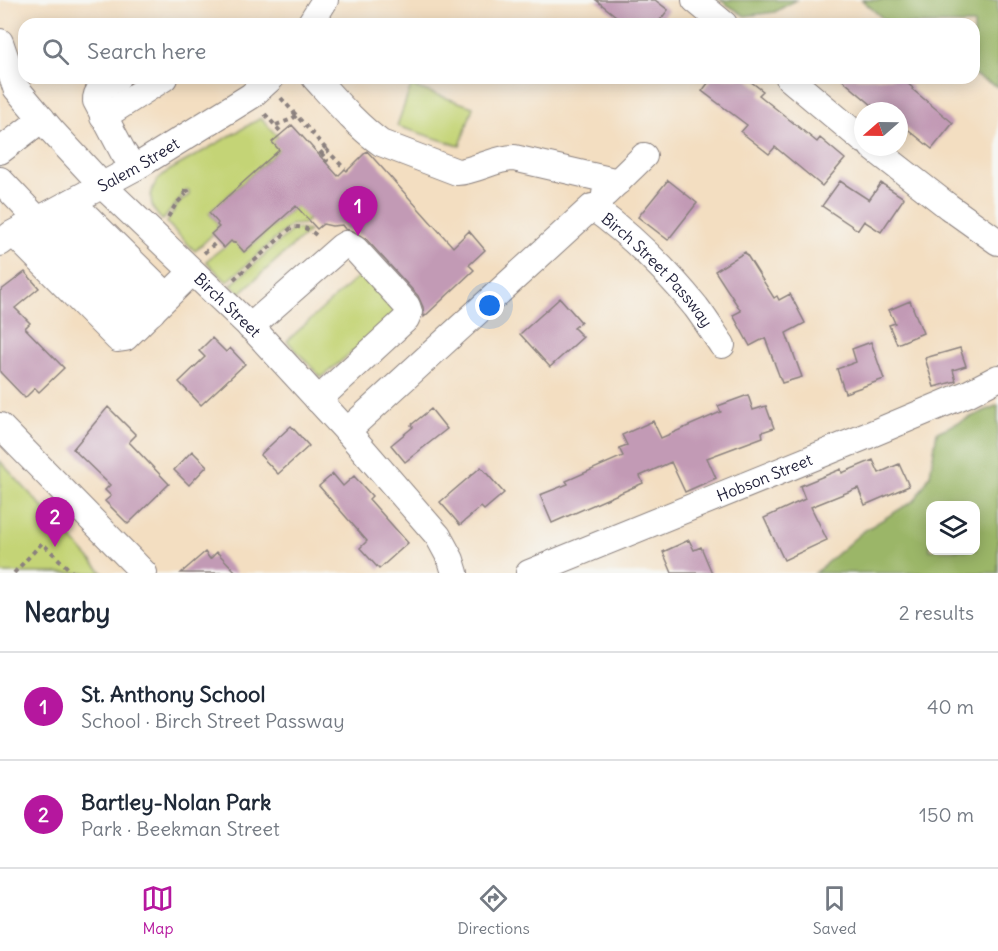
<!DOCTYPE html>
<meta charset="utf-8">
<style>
:root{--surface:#fff;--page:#f2f2f3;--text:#1f2937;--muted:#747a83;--line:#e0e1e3;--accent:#b5179e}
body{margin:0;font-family:Delius,sans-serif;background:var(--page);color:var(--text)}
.controls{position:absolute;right:18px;bottom:18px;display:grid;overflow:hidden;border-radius:12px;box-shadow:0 3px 15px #0003}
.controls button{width:54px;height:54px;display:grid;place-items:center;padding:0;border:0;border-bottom:2px solid var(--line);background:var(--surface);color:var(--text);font:30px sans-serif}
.compass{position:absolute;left:854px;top:102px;width:54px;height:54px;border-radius:50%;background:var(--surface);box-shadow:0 3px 15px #0003;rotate:250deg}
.you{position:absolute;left:490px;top:306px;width:21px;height:21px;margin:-15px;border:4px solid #fff;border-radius:50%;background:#1a73e8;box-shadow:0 0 0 9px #1a73e833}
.badge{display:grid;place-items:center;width:39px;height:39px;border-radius:50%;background:var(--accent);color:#fff;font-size:20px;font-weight:700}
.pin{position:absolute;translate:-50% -50px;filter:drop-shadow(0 2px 3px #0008)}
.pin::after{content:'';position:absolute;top:32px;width:21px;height:18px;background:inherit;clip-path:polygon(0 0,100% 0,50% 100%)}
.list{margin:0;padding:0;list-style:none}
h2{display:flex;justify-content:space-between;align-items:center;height:78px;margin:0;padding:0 24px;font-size:26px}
h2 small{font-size:20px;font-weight:400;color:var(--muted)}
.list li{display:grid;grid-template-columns:39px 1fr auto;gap:18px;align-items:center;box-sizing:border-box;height:108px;padding:0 24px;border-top:2px solid var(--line)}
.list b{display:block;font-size:22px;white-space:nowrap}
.list p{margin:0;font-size:20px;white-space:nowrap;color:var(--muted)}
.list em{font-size:20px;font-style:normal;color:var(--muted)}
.icon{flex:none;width:33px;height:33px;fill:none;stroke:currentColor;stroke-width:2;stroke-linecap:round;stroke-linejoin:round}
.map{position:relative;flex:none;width:998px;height:573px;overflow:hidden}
.search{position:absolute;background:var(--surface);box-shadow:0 3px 15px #0003;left:18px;right:18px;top:18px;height:66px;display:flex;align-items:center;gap:15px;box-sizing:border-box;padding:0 21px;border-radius:18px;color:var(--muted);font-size:22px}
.sheet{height:294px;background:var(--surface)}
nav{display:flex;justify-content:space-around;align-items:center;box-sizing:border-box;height:84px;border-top:2px solid var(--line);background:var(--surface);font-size:16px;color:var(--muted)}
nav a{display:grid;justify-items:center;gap:3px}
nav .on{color:var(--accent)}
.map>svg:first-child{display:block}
.green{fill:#c4d476;stroke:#737b58;stroke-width:1.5}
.forest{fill:#9bb667;stroke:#5e6c51;stroke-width:1.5;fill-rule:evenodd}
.building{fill:#c29ab5}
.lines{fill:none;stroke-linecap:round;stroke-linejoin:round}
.minor-casing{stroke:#8a807e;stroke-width:28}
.path{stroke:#8a807e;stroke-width:4;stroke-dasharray:4.5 4.5;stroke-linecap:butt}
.minor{stroke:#fff;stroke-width:26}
.labels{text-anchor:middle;stroke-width:6;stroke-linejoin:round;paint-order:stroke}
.street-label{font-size:16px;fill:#22223b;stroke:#f6f6f2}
</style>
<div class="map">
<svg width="998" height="573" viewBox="0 0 998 573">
<rect width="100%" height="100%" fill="#f6f6f2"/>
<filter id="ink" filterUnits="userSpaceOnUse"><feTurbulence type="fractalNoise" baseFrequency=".0167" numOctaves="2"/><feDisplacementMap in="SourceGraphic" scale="12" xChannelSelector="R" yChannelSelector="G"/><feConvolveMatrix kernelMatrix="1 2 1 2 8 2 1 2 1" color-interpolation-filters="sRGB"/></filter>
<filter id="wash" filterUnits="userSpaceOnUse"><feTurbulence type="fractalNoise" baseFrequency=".008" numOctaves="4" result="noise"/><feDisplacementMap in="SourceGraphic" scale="24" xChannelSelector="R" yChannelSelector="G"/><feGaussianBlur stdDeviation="1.35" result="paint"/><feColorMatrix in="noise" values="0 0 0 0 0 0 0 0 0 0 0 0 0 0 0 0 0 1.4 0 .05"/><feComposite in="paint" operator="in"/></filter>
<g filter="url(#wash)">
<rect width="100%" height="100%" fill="#f3dec1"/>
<path class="green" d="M411 86 473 107 460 146 397 126Z
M261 118 278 137 279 150 209 213 218 223 217 225 219 227 212 233V235L195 251 167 223C171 213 179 201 189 195V191H185C181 199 170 210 164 219L162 220C146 205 148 186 165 173Z
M298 204 309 219 304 224 291 225 227 282 206 261 231 241H235L244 252Z
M296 229 309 231 240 293 231 285 292 230Z
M364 271 401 311 322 377H321L287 341Z
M0 461 103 573H0Z"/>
<path class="forest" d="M720 0H796L775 12 745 16Z
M862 0H998V87L974 75V24H889Z
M998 405V573H815L862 532 915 500 930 475 937 432ZM930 506H976V550H930Z"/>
<g id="blocks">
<path class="building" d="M596 0H655L668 10 657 24H626Z
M712 78H746L763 91 759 95 817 142 820 138 845 159 822 186 775 147 769 154 741 132 747 125 702 91Z
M840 78H901L913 88 912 89 953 123 932 149 899 122V111H879Z
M292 125 338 176 345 169 347 171 367 151 453 247 469 231 485 250 469 265 474 270 424 317 423 307 418 296 366 239 353 231 345 229 342 225 332 226 323 224 317 229 296 206 244 252 235 242 233 243 231 241 224 248 211 234 219 227 217 225 218 223 209 213 279 150 272 142Z
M668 180 697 203 668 240 638 217Z
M840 181 869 200 881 183 904 198 881 232 864 221 858 230 822 206Z
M745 252 774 298 777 296 779 300 790 294 805 323 786 333 802 377 782 383 765 338 750 346 733 315 741 311 715 271Z
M25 272 39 288 15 308 30 323 25 328 64 368 39 392 35 388 25 398 0 372V291Z
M560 298 581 322 574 328 583 337 550 367 520 334Z
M910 301 923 333 897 344 889 325 895 323 889 310Z
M212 338 226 352 230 348 245 364 201 405 179 382 205 357 199 351Z
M871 342 884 379 845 393 837 369 856 362 852 349Z
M960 348 966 366 953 370 956 381 934 387 925 358Z
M748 395 753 410 766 406 774 428 762 432 763 437 707 458 716 478 685 492 671 462 640 476 643 483 552 523 540 495 568 484 566 481 623 456 619 448 627 445 622 435 653 421 661 438 721 412 718 406Z
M108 407 136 435 129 442 169 484 128 524 105 501 111 496 105 490 110 485 73 449Z
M431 409 447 429 405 462 391 445 413 427 411 425Z
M291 426 309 446 278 474 260 455Z
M192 451 207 466 189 485 174 470Z
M873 460 879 473 899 464 909 486 865 505 858 488 811 507 827 540 784 560 764 518 805 499 800 486 841 469 842 473Z
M481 467 504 493 484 510 481 507 460 525 440 502Z
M333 474 343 486 354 476 372 496 369 499 408 543 379 569 360 548 367 541 319 486Z
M689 540 694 550 701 547 712 573H672L663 552Z
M205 552 210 559 217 552 237 573H181Z"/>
</g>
</g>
<g filter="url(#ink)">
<use href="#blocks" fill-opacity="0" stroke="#8a807e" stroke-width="1.5"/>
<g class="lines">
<defs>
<g id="minor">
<path d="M695 0 724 24"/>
<path d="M310 24 325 0"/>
<path id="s1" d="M0 42 16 88 52 131 103 186 256 332 347 431 438 536 451 560 455 573"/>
<path d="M117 78C108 84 95 89 96 101L123 152 134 168"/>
<path d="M315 78C335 100 356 125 381 143L457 172C477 171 494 158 514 158L618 182"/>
<path d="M789 78 863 140"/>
<path d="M103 117 164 78"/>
<path d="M872 147 949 207 998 242"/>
<path d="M0 151 42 119"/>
<path d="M0 180 38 220"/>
<path d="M605 194 644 156"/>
<path d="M72 202 167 296"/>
<path d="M52 213 152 312"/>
<path d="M33 223 137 326"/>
<path d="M14 234 118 339 125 338 192 272"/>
<path id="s2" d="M0 243 12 234 138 166 251 96 271 78"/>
<path d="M250 327 341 247 346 244 355 249 407 306 409 312 406 319 318 400"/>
<path d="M0 426 144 573"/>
<path id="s3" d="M347 431 592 207C629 234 667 271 696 307 705 319 713 332 722 345"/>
<path id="s4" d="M529 573 869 435 969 393 998 378"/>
</g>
</defs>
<use href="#minor" class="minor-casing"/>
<path class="path" d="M281 98 326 149 319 155
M265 114 280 131
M276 125 292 119 297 115
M326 149 345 169
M321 153 327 160 325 162
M185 191H188L189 193 186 194Z
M168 217 176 204 186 194
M204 253 218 241
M234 279 291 228C302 225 311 230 318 237
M14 573 42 543 73 573"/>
<use href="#minor" class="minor"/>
</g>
</g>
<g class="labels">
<g class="street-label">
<text dy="6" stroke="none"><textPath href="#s2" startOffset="159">Salem Street</textPath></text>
<text dy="6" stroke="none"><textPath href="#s3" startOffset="423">Birch Street Passway</textPath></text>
<text dy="6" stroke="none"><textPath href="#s1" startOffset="352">Birch Street</textPath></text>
<text dy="6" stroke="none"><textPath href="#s4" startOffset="254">Hobson Street</textPath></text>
</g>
</g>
</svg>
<div class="controls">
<button><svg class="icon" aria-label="layers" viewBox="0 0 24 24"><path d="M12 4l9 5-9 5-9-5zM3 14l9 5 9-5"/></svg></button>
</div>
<svg class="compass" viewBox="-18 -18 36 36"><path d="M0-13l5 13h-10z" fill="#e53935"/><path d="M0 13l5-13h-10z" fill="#747a83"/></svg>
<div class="you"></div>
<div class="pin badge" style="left:358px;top:236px">1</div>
<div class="pin badge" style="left:55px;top:547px">2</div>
<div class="search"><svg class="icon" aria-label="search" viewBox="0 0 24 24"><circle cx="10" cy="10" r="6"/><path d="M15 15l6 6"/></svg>Search here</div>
</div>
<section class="sheet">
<h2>Nearby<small>2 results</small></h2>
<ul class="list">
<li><span class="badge">1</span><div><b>St. Anthony School</b><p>School · Birch Street Passway</p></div><em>40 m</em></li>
<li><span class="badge">2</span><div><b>Bartley-Nolan Park</b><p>Park · Beekman Street</p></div><em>150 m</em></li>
</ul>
</section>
<nav>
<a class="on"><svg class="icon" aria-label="map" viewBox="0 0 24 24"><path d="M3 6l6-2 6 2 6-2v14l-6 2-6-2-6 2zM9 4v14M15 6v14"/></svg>Map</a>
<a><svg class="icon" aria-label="directions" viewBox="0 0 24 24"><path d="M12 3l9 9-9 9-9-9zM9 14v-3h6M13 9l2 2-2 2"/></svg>Directions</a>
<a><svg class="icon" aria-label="saved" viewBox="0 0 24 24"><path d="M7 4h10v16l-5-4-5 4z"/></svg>Saved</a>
</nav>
